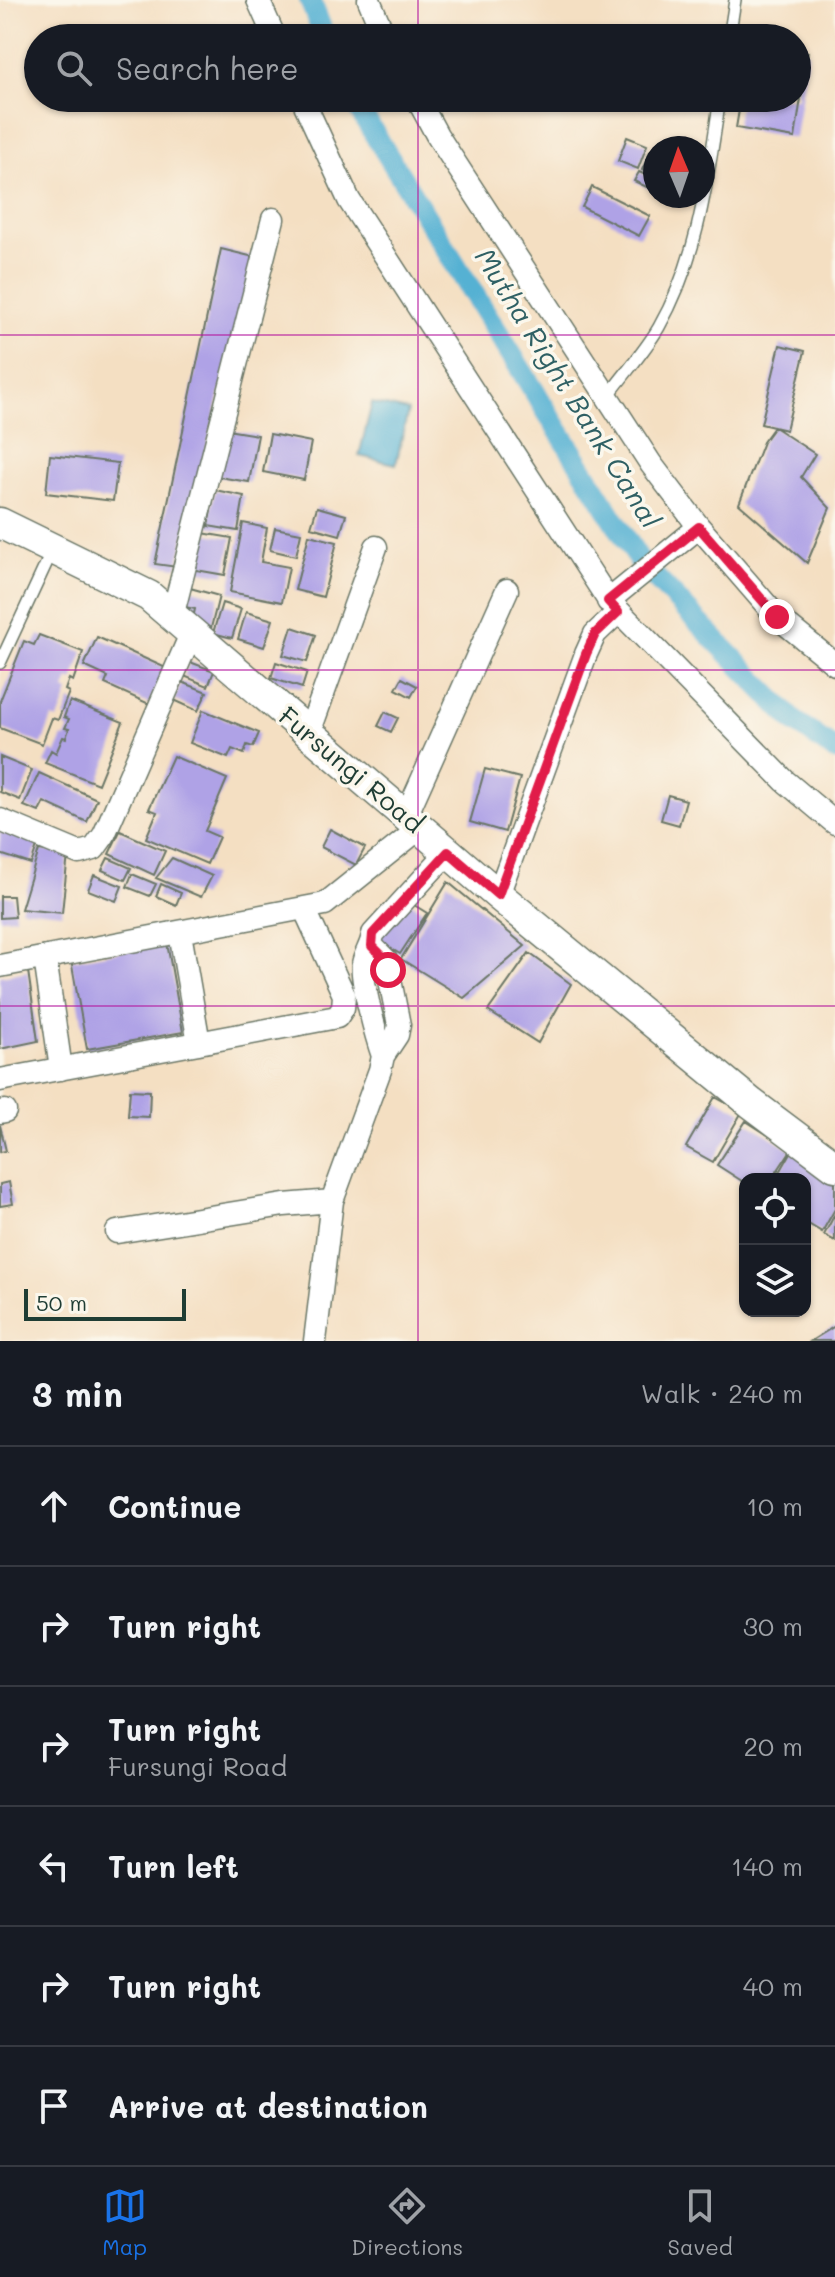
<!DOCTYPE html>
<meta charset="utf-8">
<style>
:root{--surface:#171b24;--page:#242831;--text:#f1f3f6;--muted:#9ea1a6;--line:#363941;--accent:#1a73e8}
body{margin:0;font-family:Mali,sans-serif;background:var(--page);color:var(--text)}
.controls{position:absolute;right:24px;bottom:24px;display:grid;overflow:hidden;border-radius:16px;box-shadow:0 2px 6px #0004}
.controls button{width:72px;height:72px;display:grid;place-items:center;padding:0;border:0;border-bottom:2px solid var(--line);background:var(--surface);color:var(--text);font:40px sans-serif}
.compass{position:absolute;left:643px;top:136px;width:72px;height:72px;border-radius:50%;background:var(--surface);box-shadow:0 2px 6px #0004;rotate:358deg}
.scale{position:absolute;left:24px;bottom:20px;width:162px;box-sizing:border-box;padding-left:8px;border:4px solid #1f3d34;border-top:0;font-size:22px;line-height:28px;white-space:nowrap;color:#1f3d34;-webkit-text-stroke:6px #fbf7ec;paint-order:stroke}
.stop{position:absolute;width:24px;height:24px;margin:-18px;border:6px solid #e11d48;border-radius:50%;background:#fff}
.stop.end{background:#e11d48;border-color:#fff;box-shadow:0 2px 8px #0008}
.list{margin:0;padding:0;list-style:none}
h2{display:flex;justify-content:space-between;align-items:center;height:104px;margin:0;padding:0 32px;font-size:34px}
h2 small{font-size:26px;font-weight:400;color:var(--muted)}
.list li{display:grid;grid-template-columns:52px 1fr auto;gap:24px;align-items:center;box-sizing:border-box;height:120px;padding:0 32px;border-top:2px solid var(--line)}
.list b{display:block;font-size:30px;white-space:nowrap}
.list p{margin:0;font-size:26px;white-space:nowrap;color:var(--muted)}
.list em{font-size:26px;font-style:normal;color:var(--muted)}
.icon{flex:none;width:44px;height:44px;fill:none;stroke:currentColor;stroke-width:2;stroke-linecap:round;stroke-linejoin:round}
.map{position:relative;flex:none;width:835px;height:1341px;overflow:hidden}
.search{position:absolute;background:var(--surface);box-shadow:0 2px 6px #0004;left:24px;right:24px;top:24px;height:88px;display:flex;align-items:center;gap:20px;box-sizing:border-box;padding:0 28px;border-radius:44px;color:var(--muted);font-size:30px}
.sheet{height:824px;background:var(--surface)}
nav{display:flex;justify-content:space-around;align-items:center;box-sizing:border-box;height:112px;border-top:2px solid var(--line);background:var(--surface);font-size:22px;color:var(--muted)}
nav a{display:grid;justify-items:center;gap:4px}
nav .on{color:var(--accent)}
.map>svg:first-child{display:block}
.water{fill:#55b1d3;stroke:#3a7784;stroke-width:2}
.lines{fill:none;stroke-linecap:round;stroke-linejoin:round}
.canal{stroke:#55b1d3;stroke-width:22}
.building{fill:#afa2e6}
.lane-casing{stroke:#6a7666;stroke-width:14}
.street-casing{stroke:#6a7666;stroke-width:25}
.secondary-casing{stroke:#6a7666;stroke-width:33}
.lane{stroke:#fff;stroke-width:11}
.street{stroke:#fff;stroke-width:22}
.secondary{stroke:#fff;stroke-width:30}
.route{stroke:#e11d48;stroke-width:10}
.grid{fill:none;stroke:#b5179e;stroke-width:2;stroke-opacity:0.55}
.labels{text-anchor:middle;stroke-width:7;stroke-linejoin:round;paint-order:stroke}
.street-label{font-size:26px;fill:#1f3d34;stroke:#fbf7ec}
.water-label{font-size:28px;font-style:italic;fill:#2f6064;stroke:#fbf7ec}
</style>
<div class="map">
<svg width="835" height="1341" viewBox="0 0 835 1341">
<rect width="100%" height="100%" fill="#fbf7ec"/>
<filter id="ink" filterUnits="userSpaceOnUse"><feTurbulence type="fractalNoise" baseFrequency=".0125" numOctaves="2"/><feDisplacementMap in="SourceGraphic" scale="16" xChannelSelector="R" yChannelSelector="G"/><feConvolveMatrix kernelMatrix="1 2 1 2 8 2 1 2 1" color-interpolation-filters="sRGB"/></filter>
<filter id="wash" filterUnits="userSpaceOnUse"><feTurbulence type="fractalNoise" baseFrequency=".006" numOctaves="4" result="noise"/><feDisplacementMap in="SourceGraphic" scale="32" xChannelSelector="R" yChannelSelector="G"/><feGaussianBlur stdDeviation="1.8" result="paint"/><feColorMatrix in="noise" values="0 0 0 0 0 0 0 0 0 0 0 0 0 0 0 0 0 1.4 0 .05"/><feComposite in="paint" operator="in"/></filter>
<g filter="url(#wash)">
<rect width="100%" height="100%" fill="#f4dfc2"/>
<path class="water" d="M372 403 408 411 396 464 359 456Z"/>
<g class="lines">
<path class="canal" d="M310 0 325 38
M352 98 641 563 793 720 835 750"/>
</g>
<g id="blocks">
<path class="building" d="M797 50 808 52 795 138 736 128 741 98H797Z
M627 137 647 145 638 169 618 161Z
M650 151 655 153V176L642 170Z
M639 172 655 179V191L634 181Z
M592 187 650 216 639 236 582 207Z
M221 249 254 257 177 567 155 564Z
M780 345 805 351 786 430 761 424Z
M774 427 815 454 801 477 830 508 807 563 739 504 763 442Z
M227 430 258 435 249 482 219 477Z
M270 434 311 442 304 480 263 472Z
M50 455 118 463 113 501 46 493Z
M215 490 244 496 238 531 208 526Z
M317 507 346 515 340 535 311 527Z
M243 523 267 528 261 562 289 567 282 602 230 592Z
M275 528 301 533 296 556 270 550Z
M202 533 232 538 225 575 196 570Z
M309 535 337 542 323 597 295 590Z
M190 588 219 596 211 628 192 623 195 609 185 607Z
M222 603 241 609 232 638 213 633Z
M246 612 273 620 264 647 238 639Z
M292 627 316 635 307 662 283 655Z
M39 635 83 652 73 681 69 679 65 690 69 692 58 720 52 718 42 744 0 728V701L24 641 34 645Z
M97 637 166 668 149 704 105 684 108 677 84 666Z
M190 662 214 671 208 686 184 676Z
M276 662 307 672 302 688 271 678Z
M402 678 417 686 411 697 396 689Z
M182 682 207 692 198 711 174 700Z
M70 701 123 722 98 784 45 763 51 750 56 753 63 737 66 738 69 729 65 728 69 719 64 717Z
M203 710 259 733 253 747 247 745 244 754 232 749 228 758 190 743Z
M385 712 398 718 391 732 378 726Z
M173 756 227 779 205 831 219 837 207 864 146 838 157 812 149 809Z
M0 757 32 770 20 800 0 792Z
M485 769 520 778 505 832 470 822Z
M39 773 97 799 87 822 44 802 39 812 24 806Z
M668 795 686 800 679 825 661 820Z
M330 829 365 848 356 865 321 847Z
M120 831 165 851 154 875 109 854Z
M0 832 38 844 31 864 0 854Z
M39 850 68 854 62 913 21 909Z
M108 858 131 868 125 880 102 870Z
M172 858 212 876 201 897 156 878Z
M132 874 156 884 150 896 127 887Z
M94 875 122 886 116 901 88 890Z
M448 882 525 946 464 998 401 959Z
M161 884 181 893 176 905 156 896Z
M0 896H13L15 917 0 918Z
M406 900 427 913 400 954 374 938Z
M167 943 183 1032 87 1049 71 960Z
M529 953 571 984 538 1043 488 1011Z
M28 971 38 1041 0 1049V976Z
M130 1090 150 1091 149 1117 128 1116Z
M715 1097 742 1112 713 1162 686 1147Z
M746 1121 791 1150 772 1179H745V1183L717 1165Z
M0 1125 6 1151 0 1152Z
M792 1151 835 1175V1209L822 1232 805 1222V1179H776Z
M9 1182 13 1204 0 1206V1184Z
M835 1214V1241L824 1235Z
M835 1326V1341H811Z"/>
</g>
</g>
<g filter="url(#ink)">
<use href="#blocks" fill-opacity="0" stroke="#6a7666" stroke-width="2"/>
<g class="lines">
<defs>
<path id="lane" d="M729 38 735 0
M608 396C625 373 645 351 659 327 699 257 708 176 720 98
M0 663 52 551"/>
<path id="street" d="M258 0 275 38
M369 0 385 38
M302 98 349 200 609 601 785 781 835 823
M417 98 437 135 651 464 699 527 777 617 835 664
M608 601 699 527
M172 617 273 219
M309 733 376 547
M406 816 507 590
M0 820 79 853 94 849 104 835 191 634
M498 895 586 654 595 634 618 612
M180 933 199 1043
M372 946 386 960 399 1025 397 1035 383 1056C377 1039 360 978 363 964 365 953 372 945 373 934L448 852
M45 958 61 1069
M0 966 325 904 420 828
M0 1080 337 1017 343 1008 344 995 304 908
M0 1112 5 1111
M117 1232 284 1205 332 1201 380 1070 383 1056
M315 1341 332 1201"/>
<path id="secondary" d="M0 523 149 596 498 895 751 1103 835 1166"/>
</defs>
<use href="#lane" class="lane-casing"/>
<use href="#street" class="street-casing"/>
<use href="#secondary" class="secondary-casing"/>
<use href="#lane" class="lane"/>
<use href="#street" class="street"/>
<use href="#secondary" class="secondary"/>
</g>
</g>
<g class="lines" filter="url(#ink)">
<path class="route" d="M388 970 386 960 372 946 373 934 448 852 498 895 586 654 595 634 618 612 608 601 699 527 777 617"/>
</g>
<path class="grid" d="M418 0V38M418 98V1341M0 335H835M0 670H835M0 1006H835"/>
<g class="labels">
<g class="street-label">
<text transform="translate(351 770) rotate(40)" y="9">Fursungi Road</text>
</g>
<g class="water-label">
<text transform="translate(568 388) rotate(58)" y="10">Mutha Right Bank Canal</text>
</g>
</g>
</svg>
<div class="controls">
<button><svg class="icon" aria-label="locate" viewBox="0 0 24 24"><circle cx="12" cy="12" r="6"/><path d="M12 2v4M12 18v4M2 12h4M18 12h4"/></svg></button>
<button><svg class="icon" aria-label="layers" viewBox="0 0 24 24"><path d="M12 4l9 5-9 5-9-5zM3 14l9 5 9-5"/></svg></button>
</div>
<svg class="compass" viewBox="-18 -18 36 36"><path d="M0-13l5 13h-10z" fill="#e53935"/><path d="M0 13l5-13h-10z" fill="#9ea1a6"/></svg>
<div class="scale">50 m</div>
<div class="stop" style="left:388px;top:970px"></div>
<div class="stop end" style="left:777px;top:617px"></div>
<div class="search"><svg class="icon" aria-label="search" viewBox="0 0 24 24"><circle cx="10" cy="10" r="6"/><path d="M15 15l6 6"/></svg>Search here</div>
</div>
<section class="sheet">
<h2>3 min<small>Walk · 240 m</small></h2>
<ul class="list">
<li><svg class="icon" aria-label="ahead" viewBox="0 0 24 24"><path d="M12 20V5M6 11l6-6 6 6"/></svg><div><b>Continue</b></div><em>10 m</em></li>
<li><svg class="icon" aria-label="right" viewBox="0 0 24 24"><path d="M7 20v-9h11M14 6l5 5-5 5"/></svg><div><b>Turn right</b></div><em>30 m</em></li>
<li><svg class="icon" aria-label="right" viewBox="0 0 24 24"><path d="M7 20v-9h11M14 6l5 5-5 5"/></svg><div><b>Turn right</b><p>Fursungi Road</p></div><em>20 m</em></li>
<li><svg class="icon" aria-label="left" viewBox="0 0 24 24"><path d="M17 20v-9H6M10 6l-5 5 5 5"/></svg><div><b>Turn left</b></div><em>140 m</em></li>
<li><svg class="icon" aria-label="right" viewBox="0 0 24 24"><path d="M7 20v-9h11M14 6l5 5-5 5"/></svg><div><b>Turn right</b></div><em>40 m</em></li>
<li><svg class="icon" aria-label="arrive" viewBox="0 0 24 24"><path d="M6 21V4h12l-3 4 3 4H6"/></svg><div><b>Arrive at destination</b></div></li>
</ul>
</section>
<nav>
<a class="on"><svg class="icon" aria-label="map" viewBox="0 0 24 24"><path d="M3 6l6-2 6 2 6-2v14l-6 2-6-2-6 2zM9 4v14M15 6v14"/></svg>Map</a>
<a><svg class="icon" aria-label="directions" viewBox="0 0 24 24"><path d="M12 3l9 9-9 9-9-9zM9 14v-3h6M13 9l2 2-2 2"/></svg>Directions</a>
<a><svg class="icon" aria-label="saved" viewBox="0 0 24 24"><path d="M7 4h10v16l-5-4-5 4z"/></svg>Saved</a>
</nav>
